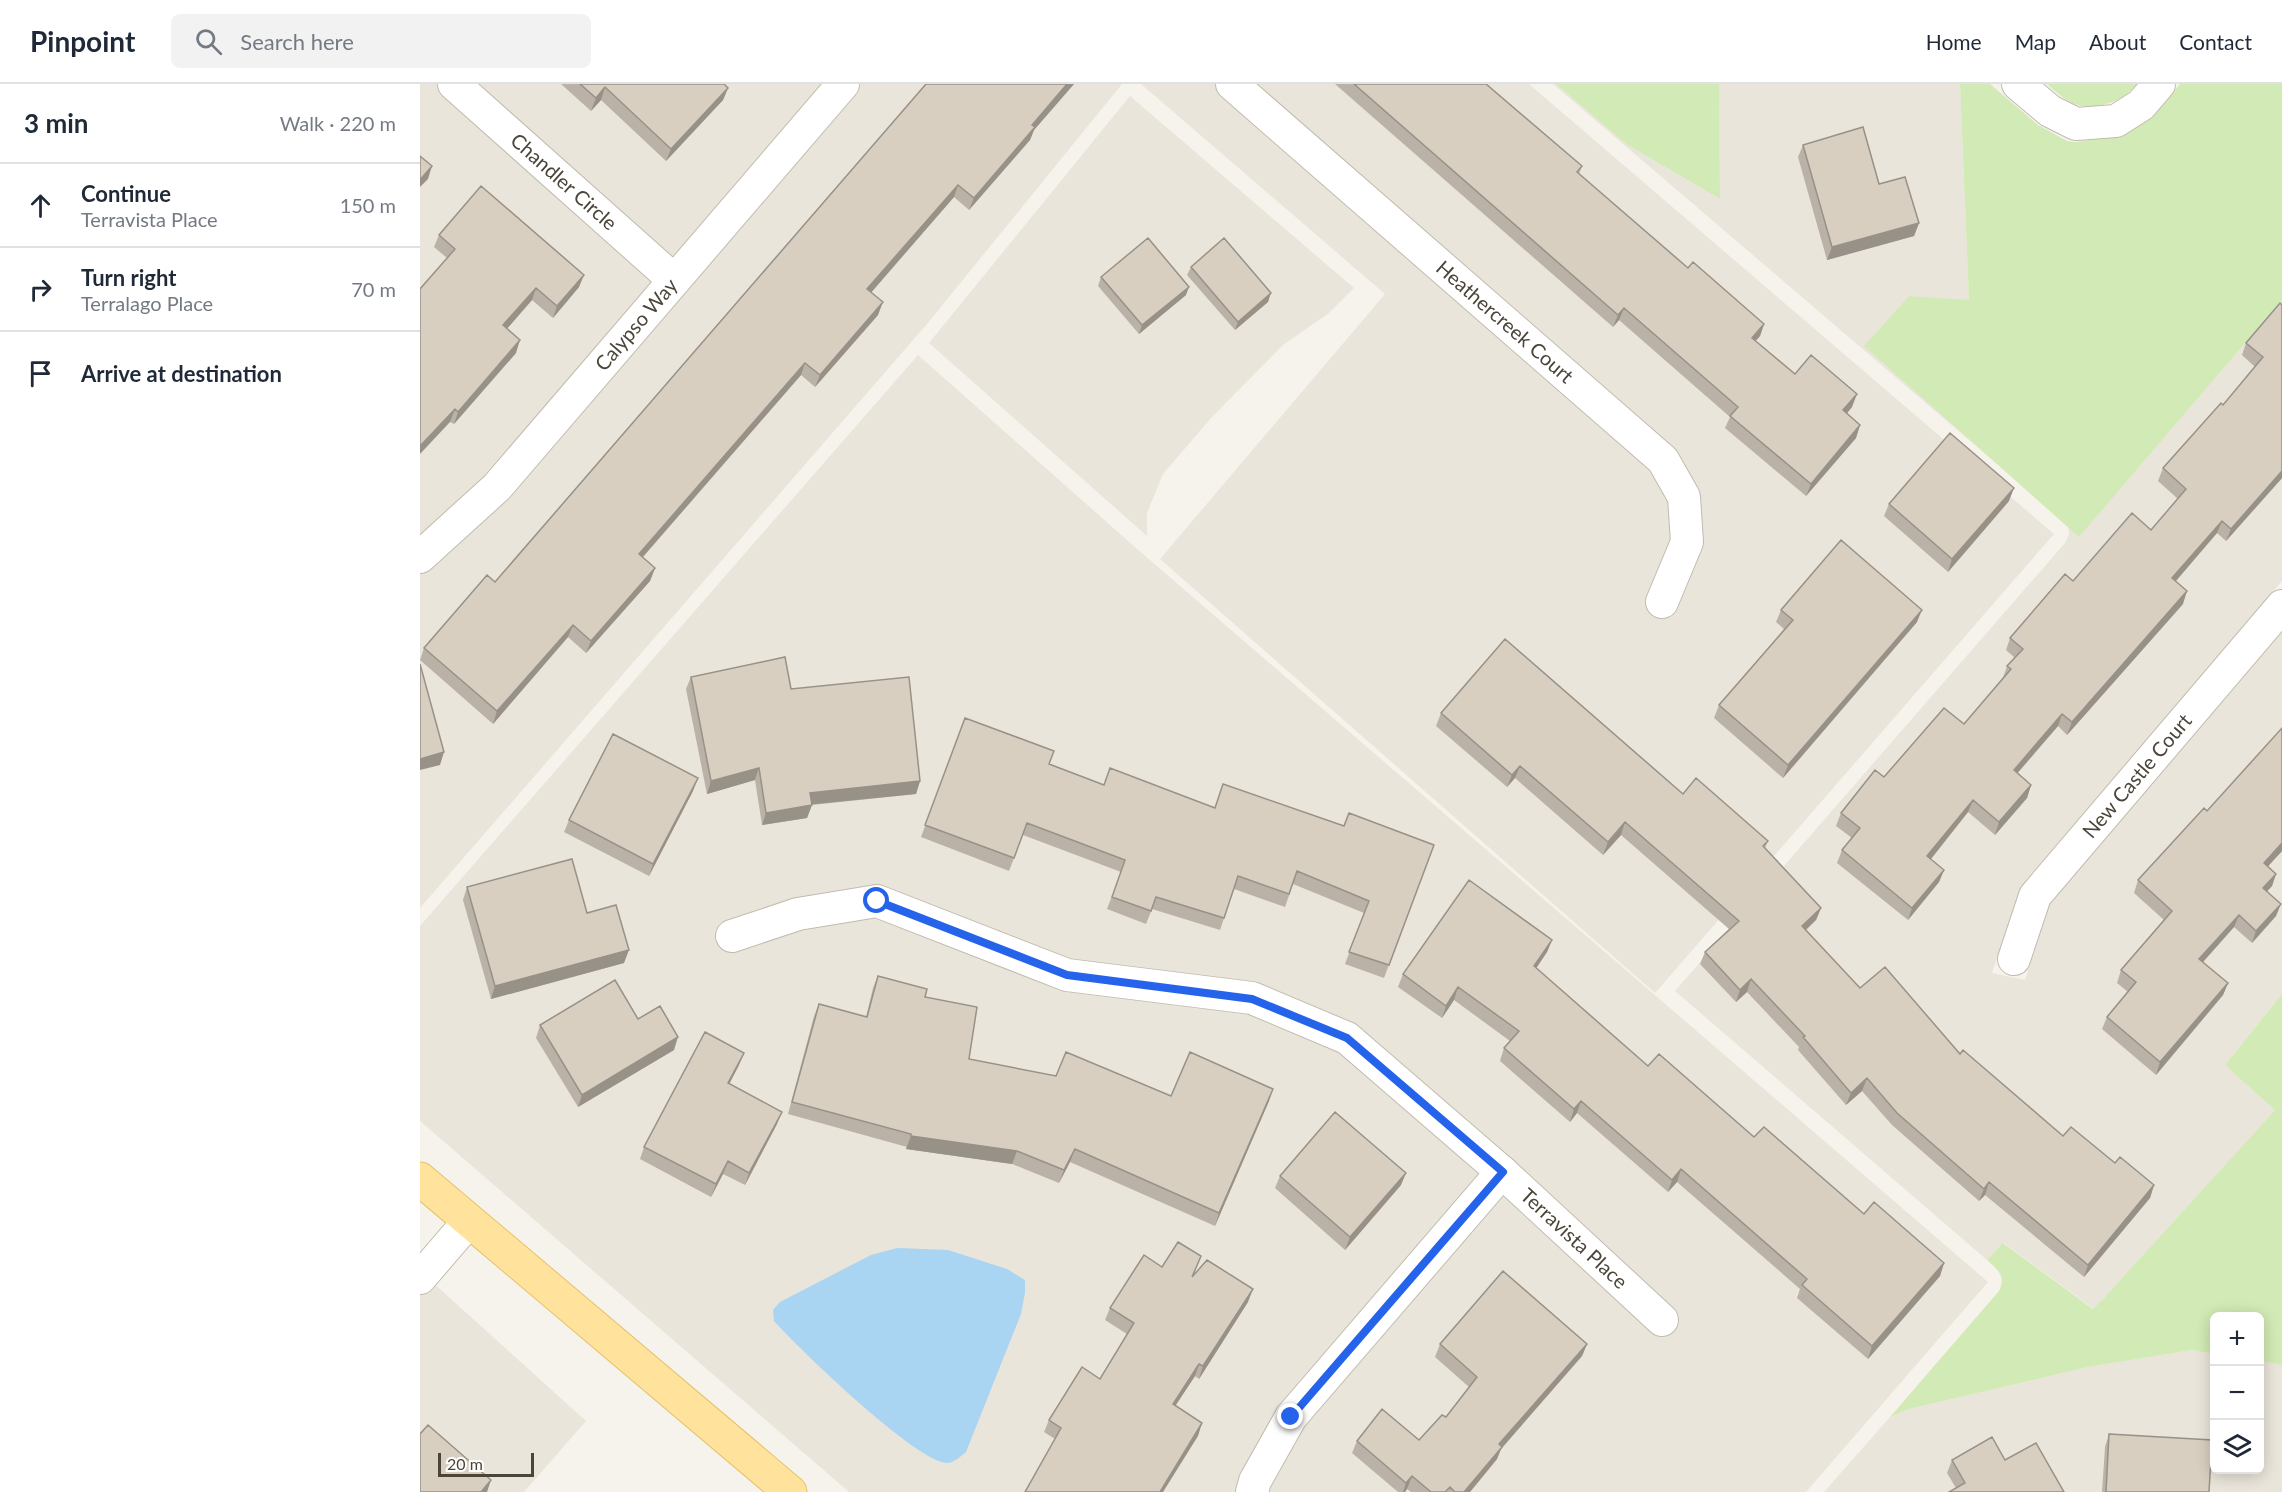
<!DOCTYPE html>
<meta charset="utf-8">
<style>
:root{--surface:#fff;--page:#f2f2f3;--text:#1f2937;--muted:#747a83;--line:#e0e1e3}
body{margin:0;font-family:Lato,sans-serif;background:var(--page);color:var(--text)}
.controls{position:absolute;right:18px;bottom:18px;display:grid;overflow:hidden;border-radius:9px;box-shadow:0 3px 15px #0003}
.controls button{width:54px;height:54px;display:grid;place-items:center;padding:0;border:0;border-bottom:2px solid var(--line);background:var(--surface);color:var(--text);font:30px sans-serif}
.scale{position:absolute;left:18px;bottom:15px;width:96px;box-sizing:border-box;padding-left:6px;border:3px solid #4b4439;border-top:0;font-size:16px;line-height:21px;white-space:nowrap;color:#4b4439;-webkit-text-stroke:4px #fff;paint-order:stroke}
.stop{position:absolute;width:18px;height:18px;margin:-14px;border:4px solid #2563eb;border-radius:50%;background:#fff}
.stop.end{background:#2563eb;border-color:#fff;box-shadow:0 2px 6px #0008}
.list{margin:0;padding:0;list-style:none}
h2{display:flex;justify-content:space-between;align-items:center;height:78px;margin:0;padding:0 24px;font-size:26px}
h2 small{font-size:20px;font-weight:400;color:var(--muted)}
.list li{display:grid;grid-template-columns:39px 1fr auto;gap:18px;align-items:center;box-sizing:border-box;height:84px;padding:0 24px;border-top:2px solid var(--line)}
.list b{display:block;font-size:22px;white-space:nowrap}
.list p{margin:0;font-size:20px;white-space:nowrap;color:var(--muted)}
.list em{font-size:20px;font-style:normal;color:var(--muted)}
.icon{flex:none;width:33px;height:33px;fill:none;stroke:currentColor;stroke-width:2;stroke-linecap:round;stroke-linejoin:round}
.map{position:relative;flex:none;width:1862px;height:1408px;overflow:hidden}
header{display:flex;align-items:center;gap:36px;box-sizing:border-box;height:84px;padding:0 30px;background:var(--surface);border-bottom:2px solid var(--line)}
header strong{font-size:28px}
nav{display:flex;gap:33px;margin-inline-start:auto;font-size:21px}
.search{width:420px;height:54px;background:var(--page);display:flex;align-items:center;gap:15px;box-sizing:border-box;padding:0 21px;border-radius:9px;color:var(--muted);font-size:22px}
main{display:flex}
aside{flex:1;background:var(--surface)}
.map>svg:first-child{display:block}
.residential{fill:#eae5da}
.green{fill:#d2eab5}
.water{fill:#a9d4f2}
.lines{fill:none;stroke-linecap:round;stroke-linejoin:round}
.minor-casing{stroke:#c2bbae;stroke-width:34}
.major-casing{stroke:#e6c16a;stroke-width:35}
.minor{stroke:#fff;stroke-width:32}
.major{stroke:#ffe39c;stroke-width:33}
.wall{fill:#bab2a6}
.shaded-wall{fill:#979187}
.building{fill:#d8cfc1;stroke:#979187;stroke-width:1.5}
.route{stroke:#2563eb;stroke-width:8}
.labels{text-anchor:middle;stroke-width:5;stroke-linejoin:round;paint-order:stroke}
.street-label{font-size:20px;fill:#4b4439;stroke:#fff}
</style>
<header>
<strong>Pinpoint</strong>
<div class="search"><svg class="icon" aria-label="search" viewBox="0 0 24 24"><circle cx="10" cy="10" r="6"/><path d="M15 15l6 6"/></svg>Search here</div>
<nav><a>Home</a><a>Map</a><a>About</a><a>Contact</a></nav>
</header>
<main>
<aside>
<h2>3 min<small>Walk · 220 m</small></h2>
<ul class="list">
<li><svg class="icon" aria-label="ahead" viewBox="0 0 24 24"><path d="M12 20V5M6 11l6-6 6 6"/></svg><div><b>Continue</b><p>Terravista Place</p></div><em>150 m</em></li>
<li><svg class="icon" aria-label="right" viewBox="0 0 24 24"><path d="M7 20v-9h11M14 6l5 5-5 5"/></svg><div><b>Turn right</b><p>Terralago Place</p></div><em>70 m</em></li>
<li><svg class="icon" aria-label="arrive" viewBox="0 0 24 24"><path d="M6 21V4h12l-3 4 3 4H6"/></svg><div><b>Arrive at destination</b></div></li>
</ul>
</aside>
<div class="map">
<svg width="1862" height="1408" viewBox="0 0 1862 1408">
<rect width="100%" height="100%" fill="#f6f3ec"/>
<path class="residential" d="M0 0H702L507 240 0 824Z
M721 0H1109L1634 450 1235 909 740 475 965 210Z
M1133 0H1136L1206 60 1300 115 1299 0H1540L1549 217 1489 212 1445 262 1577 380Z
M710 12 934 204 909 229 863 261 792 333 743 390 727 429V452L509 259Z
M1862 216V497L1603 801 1599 808 1572 889 1605 896 1630 819 1862 547V910L1805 981 1856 1025 1674 1225 1584 1159 1567 1176 1255 907 1645 459 1649 450 1648 443 1659 452Z
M498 271 716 464 1568 1198 1386 1408H429L0 1037V842Z
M0 1187 166 1337 104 1408H0Z
M1772 1266 1794 1270V1386H1840V1277L1862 1281V1408H1404L1470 1333 1489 1325 1668 1283Z"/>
<path class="green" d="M1136 0H1299L1300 115 1206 60Z
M1540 0H1570L1618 41 1647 57 1656 58 1703 51 1733 31 1760 0H1862V216L1659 453 1444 262 1489 212 1549 216Z
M1627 0H1717C1704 16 1684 24 1663 22 1650 21 1636 8 1627 0Z
M1862 910V1281L1840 1277V1232H1794V1270L1772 1266 1668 1283 1489 1325 1470 1333 1579 1207C1586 1192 1579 1187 1567 1176L1583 1159 1673 1225 1683 1215 1855 1026 1805 981Z"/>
<path class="water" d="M477 1164 528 1166 587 1185 605 1196V1209L601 1230 546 1368C541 1372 534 1379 527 1379 496 1378 378 1264 354 1237L353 1226 360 1218 451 1171Z"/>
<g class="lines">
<defs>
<g id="minor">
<path id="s1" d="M34 0 254 196"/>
<path id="s2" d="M812 0 1243 376 1264 413 1267 458 1242 518"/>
<path d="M1598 0 1630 27 1656 40 1696 37 1721 21 1739 0"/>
<path id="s3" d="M0 473 77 403 423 0"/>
<path id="s4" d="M312 852 378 830 457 817 647 891 832 914 927 954 1082 1088 1242 1236"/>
<path id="s5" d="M1594 875 1615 812 1862 522"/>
<path d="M0 1194 49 1137"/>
<path d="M832 1408 835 1397 871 1333 1082 1088"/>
</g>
<path id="major" d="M0 1095 370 1408"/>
</defs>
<use href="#minor" class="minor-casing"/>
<use href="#major" class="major-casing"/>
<use href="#minor" class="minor"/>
<use href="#major" class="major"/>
</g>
<path class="wall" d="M141 0H304L308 4 303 16 246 77 181 16 171 27Z
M506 0H654L614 46 610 56 549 126 534 113 451 208 458 231 395 303 381 291 223 473 235 484 230 497 166 569 148 553 73 640 0 576 4 564 75 498Z
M915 0H1066L1162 82 1159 90 1268 184 1344 240 1340 252 1335 257 1375 290 1432 323 1427 329 1440 341 1436 354 1386 412 1305 344 1310 333 1199 236 1193 243Z
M1383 61 1459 100 1499 139 1494 152 1407 176 1378 73Z
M19 151 159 203 133 234 112 216 87 244 96 269 34 340 30 338 27 174 14 163Z
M771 183 848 218 815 246 767 191Z
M681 193 766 211 719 250 678 202Z
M1860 219 1862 394 1806 457 1797 449 1756 497 1763 520 1647 651 1638 642 1597 689 1611 701 1607 714 1575 751 1548 728 1511 775 1524 786 1519 798 1488 836 1417 779 1422 766 1432 754 1416 742 1421 729 1464 693 1544 640 1583 594 1587 582 1595 574 1586 566 1590 554 1653 497 1731 446 1758 415 1738 397 1743 384 1803 321 1835 283 1822 271 1826 259Z
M1589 417 1528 488 1464 432 1469 420Z
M1361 526 1497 538 1363 694 1294 634 1299 621 1364 545 1356 538Z
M271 593 371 605 500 697 496 710 392 721 387 734 342 741 335 696 287 710 266 605Z
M1021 629 1263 710 1348 757 1345 764 1401 824 1396 836 1386 846 1440 904 1540 970 1643 1052 1734 1101 1730 1114 1664 1193 1565 1111 1559 1117 1472 1041 1442 1007 1426 1021 1378 966 1379 963 1327 908 1316 918 1280 880 1285 868 1309 845 1201 751 1183 771 1095 694 1087 703 1016 642Z
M545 634 629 680 684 701 795 723 924 742 1014 761 964 894 925 880 944 829 873 800 865 823 814 805 800 846 732 825 726 840 687 825 701 788 603 751 589 787 501 753Z
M273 707 229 792 144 748 149 736Z
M1787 727 1862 767 1848 782 1856 790 1852 802 1847 807 1856 832 1832 859 1814 843 1783 878 1808 899 1803 911 1736 991 1682 945 1687 933 1708 908 1697 899 1701 886 1744 836 1714 809 1718 796Z
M47 803 167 829 204 879 71 915 43 816Z
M1132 856 1127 868 1116 884 1228 982 1334 1053 1444 1130 1524 1179 1520 1192 1448 1275 1377 1214 1380 1205 1257 1098 1248 1108 1157 1029 1150 1038 1080 977 1084 964 1090 957 1034 916 1022 934 978 903 983 890Z
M458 892 505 913 549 975 636 992 751 1012 849 1017 795 1142 650 1078 639 1099 592 1080 486 1065 487 1063 368 1030 394 932 399 920 446 933 453 904Z
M218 935 254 966 158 1023 116 954 120 941Z
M319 981 309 1000 357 1040 325 1101 303 1090 291 1113 220 1075 224 1063Z
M860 1092 981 1101 925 1166 855 1104Z
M742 1183 773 1191 828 1218 779 1295 775 1292 755 1322 778 1352 635 1355 624 1348 629 1336 680 1295 707 1250 685 1236 690 1224Z
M1020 1260H1167L1162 1272 1081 1365 1077 1375 1050 1408H991L987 1405 985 1408H978L932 1369 937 1357 999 1356 1026 1333 1049 1303 1015 1273Z
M1689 1350 1789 1408H1682L1685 1363Z
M1532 1376H1585L1536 1404 1527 1389Z"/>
<path class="shaded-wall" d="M647 0H654L614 46 610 56 549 126 554 114 612 41Z
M185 3 181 16 171 27 176 14Z
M308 4 303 16 246 77 251 65Z
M12 82 8 95 0 103V96Z
M538 101 534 113 443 218 447 205Z
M1499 139 1494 152 1407 176 1412 163Z
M164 191 159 203 133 234 137 222Z
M769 203 766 211 719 250 722 241Z
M116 204 112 216 79 254 83 241Z
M851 209 848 218 815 246 818 238Z
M463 218 458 231 395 303 400 291Z
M1204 224 1199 236 1193 243 1198 231Z
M1344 240 1340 252 1327 267 1332 254Z
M100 256 96 269 34 340 38 328Z
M385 279 381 291 214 483 219 470Z
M1437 310 1432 323 1419 339 1423 326Z
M35 325 30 338 0 370V362Z
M1440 341 1436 354 1386 412 1391 400Z
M1862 387V394L1806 457 1811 445Z
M1594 404 1589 417 1528 488 1532 475Z
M1802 437 1797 449 1748 506 1752 494Z
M235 484 230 497 166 569 171 557Z
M1767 507 1763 520 1647 651 1652 638Z
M1502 526 1497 538 1363 694 1368 681Z
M153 541 148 553 73 640 77 627Z
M1642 630 1638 642 1589 699 1594 686Z
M24 668 20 681 0 686V675Z
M1100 682 1095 694 1087 703 1092 691Z
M339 684 335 696 287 710 291 697Z
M278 694 273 707 229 792 233 780Z
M500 697 496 710 385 721 390 709Z
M1611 701 1607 714 1575 751 1579 738Z
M1553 716 1548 728 1503 785 1507 772Z
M392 721 387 734 342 741 346 729Z
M1205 738 1201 751 1183 771 1188 758Z
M1862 759V767L1840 791 1844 779Z
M1524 786 1519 798 1488 836 1492 824Z
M1856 790 1852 802 1839 816 1843 804Z
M1861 820 1856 832 1832 859 1836 847Z
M1401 824 1396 836 1377 854 1382 842Z
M1819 831 1814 843 1775 887 1779 875Z
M1132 856 1127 868 1109 895 1114 882Z
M209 866 204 879 71 915 75 902Z
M1331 895 1327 908 1316 918 1320 906Z
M1808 899 1803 911 1736 991 1740 978Z
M1038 903 1034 916 1022 934 1026 922Z
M258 953 254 966 158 1023 162 1011Z
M324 969 319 981 303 1012 308 999Z
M1447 994 1442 1007 1426 1021 1431 1009Z
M853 1005 849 1017 795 1142 799 1129Z
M1161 1017 1157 1029 1150 1038 1154 1025Z
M362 1028 357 1040 325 1101 329 1089Z
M491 1052 597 1067 592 1080 486 1065Z
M655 1065 650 1078 639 1099 644 1086Z
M308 1077 303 1090 291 1113 296 1100Z
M1261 1085 1257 1098 1248 1108 1252 1096Z
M986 1089 981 1101 925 1166 930 1153Z
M1569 1098 1565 1111 1559 1117 1564 1105Z
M1734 1101 1730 1114 1664 1193 1668 1181Z
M1524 1179 1520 1192 1448 1275 1452 1262Z
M833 1205 828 1218 779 1295 783 1282Z
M1167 1260 1162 1272 1081 1365 1077 1375 1050 1408H1044L1079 1360Z
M779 1280 775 1292 748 1333 753 1320Z
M782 1339 778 1352 743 1408H740Z
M992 1392 987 1405 985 1408H983L986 1399Z
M71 1396 67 1408H61Z"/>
<path class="building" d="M160 0H304L308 4 251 65 185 3 176 14Z
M506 0H647L612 41 615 43 554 114 538 101 447 205 463 218 400 291 385 279 219 470 235 484 171 557 153 541 77 627 4 564 67 491 75 498Z
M934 0H1066L1162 82 1157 88 1268 184 1273 178 1344 240 1332 254 1375 290 1391 271 1437 310 1423 326 1440 341 1391 400 1310 332 1318 323 1204 224 1198 231Z
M1443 43 1459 100 1485 93 1499 139 1412 163 1383 61Z
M0 72 12 82 0 96Z
M61 102 164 191 137 222 116 204 83 241 100 256 38 328 35 325 0 362V205L35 165 19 151Z
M728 154 769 203 722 241 681 193Z
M804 154 851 209 818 238 771 183Z
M1860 219 1862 221V387L1811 445 1802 437 1752 494 1767 507 1652 638 1642 630 1594 686 1611 701 1579 738 1553 716 1507 772 1524 786 1492 824 1422 766 1440 744 1421 729 1455 686 1464 693 1524 624 1544 640 1591 585 1587 582 1603 565 1590 554 1645 490 1653 497 1712 429 1731 446 1766 405 1743 384 1801 319 1803 321 1843 273 1826 259Z
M1530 349 1594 404 1532 475 1469 420Z
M1421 456 1502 526 1368 681 1299 621 1373 536 1361 526Z
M1085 555 1263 710 1276 694 1348 757 1343 762 1401 824 1382 842 1440 904 1465 883 1540 970 1543 966 1643 1052 1651 1043 1695 1079 1700 1073 1734 1101 1668 1181 1569 1098 1564 1105 1477 1029 1447 994 1431 1009 1383 953 1385 952 1331 895 1320 906 1285 868 1319 837 1205 738 1188 758 1100 682 1092 691 1021 629Z
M365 573 371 605 489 593 500 697 390 709 392 721 346 729 339 684 291 697 271 593Z
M0 580 24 668 0 675Z
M545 634 634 667 629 680 684 701 690 684 795 724 803 700 924 742 929 729 1014 761 969 881 929 868 949 817 877 787 869 810 818 792 804 834 736 813 731 827 692 813 705 776 607 739 594 774 505 741Z
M1862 644V759L1844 779 1856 790 1843 804 1861 820 1836 847 1819 831 1779 875 1808 899 1740 978 1687 933 1716 898 1701 886 1752 827 1718 796 1784 724 1787 727Z
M193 650 278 694 233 780 149 736Z
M152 775 167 829 196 821 209 866 75 902 47 803Z
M1049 796 1132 856 1114 882 1228 982 1239 970 1334 1053 1344 1043 1444 1130 1454 1118 1524 1179 1452 1262 1382 1201 1387 1195 1261 1085 1252 1096 1161 1017 1154 1025 1084 964 1099 947 1038 903 1026 922 983 890Z
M458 892 507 905 505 913 557 923 549 975 636 992 646 968 751 1012 770 968 853 1005 799 1129 655 1065 644 1086 597 1067 491 1052V1050L372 1018 399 920 447 933Z
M195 896 218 935 240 922 258 953 162 1011 120 941Z
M285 948 324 969 308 999 362 1028 329 1089 308 1077 296 1100 224 1063Z
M915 1028 986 1089 930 1153 860 1092Z
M758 1158 781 1172 772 1193 787 1176 833 1205 783 1282 779 1280 753 1320 782 1339 740 1408H605L641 1344 629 1336 662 1283 680 1295 714 1239 690 1224 724 1171 742 1183Z
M1083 1187 1167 1260 1079 1360 1082 1363 1044 1408H1035L1030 1403 1025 1408H1011L992 1392 986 1399 937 1357 962 1325 999 1356 1022 1331 1026 1333 1057 1293 1020 1260Z
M8 1341 71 1396 61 1408H0V1350Z
M1689 1350 1792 1356 1789 1408H1686Z
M1572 1353 1585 1376 1616 1359 1644 1408H1529L1545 1399 1532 1376Z"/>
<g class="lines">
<path class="route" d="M457 817 647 891 832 915 927 954 1083 1088 871 1333"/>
</g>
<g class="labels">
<g class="street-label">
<text dy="7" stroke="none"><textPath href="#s1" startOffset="147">Chandler Circle</textPath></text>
<text dy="7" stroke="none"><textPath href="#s2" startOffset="362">Heathercreek Court</textPath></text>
<text dy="7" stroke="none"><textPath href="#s3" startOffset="318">Calypso Way</textPath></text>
<text dy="7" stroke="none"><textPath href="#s5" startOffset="224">New Castle Court</textPath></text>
<text dy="7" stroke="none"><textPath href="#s4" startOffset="946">Terravista Place</textPath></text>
</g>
</g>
</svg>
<div class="controls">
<button>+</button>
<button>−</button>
<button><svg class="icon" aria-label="layers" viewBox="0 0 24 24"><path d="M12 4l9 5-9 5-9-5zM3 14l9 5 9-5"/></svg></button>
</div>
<div class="scale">20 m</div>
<div class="stop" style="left:457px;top:817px"></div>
<div class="stop end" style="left:871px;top:1333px"></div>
</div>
</main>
